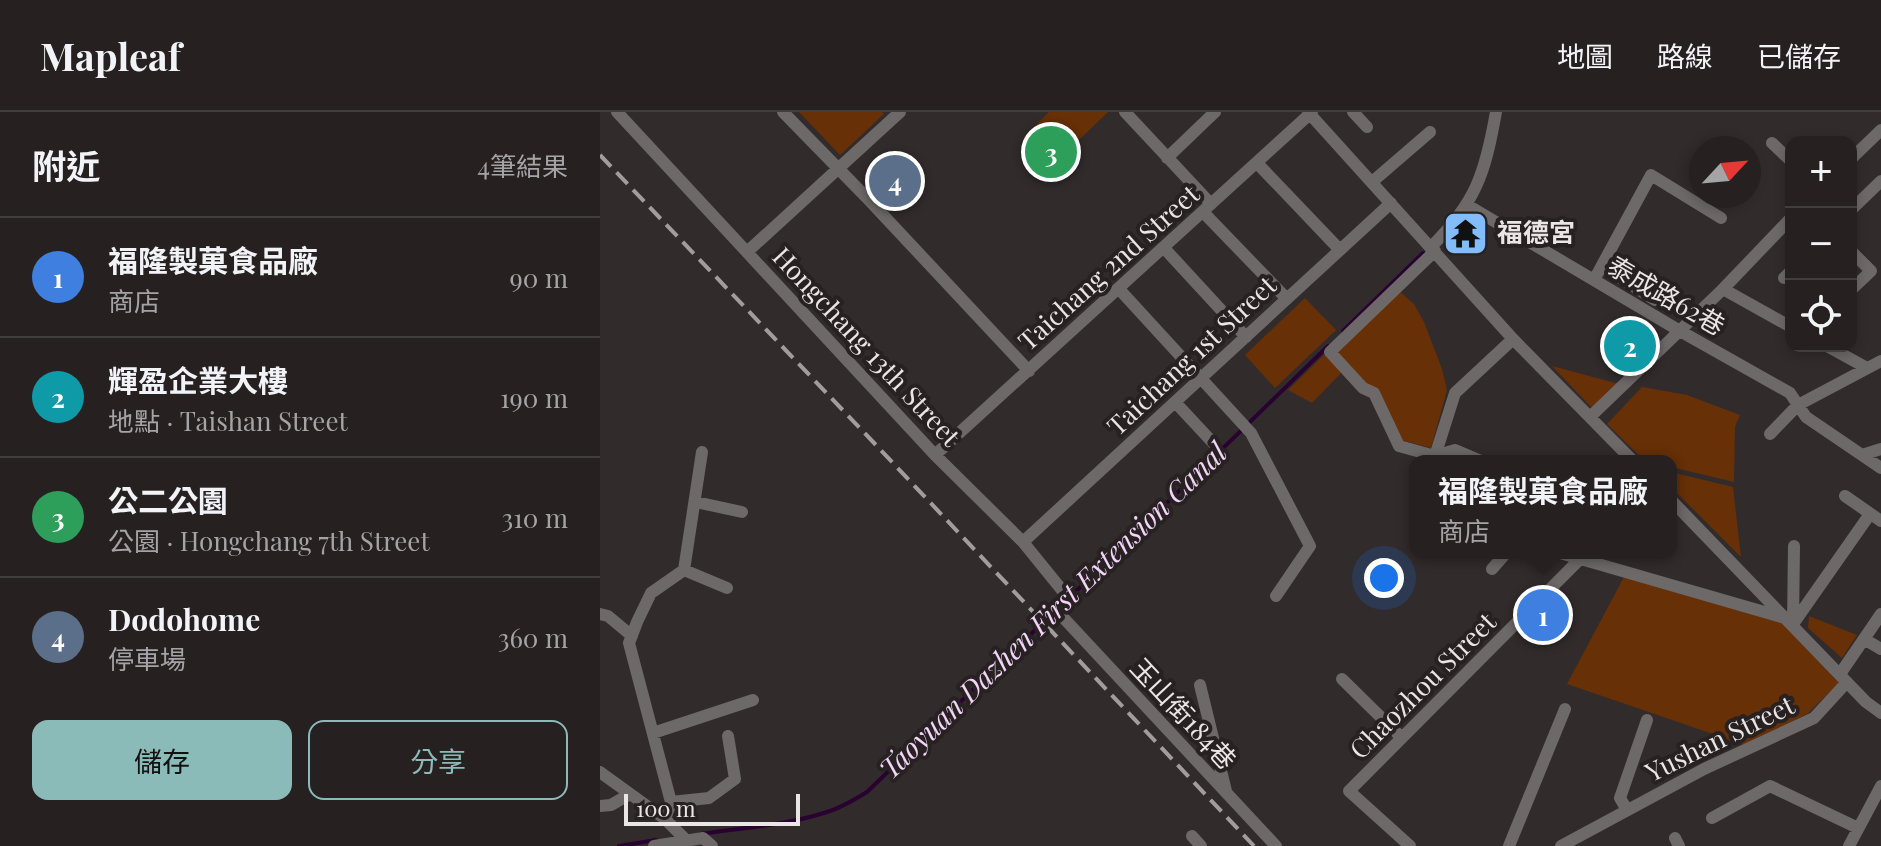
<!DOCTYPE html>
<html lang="zh-TW">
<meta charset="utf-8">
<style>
:root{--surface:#262021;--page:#2e282a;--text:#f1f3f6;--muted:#a4a3a5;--line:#423e3f;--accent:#8bbbb9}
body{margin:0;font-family:"Playfair Display","Noto Sans TC",serif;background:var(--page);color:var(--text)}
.controls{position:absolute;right:24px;top:24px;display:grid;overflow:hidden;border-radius:16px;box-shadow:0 4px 12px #0003}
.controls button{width:72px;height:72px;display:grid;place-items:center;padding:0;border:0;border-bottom:2px solid var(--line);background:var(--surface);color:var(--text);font:40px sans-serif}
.compass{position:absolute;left:1089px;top:24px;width:72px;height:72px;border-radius:50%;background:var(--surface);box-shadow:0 4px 12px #0003;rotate:64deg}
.scale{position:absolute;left:24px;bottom:20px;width:176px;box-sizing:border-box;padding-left:8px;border:4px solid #eae6e6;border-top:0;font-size:22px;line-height:28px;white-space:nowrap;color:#eae6e6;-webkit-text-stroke:6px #282122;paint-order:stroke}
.you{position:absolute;left:784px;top:466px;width:28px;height:28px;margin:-20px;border:6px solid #fff;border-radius:50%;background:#1a73e8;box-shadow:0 0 0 12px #1a73e833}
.badge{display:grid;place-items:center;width:52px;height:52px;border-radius:50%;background:var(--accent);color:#fff;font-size:26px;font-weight:700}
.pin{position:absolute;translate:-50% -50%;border:4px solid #fff;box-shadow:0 2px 8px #0006}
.popup{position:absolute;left:809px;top:343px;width:268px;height:104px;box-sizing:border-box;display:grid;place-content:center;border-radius:16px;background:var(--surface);filter:drop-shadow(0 2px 6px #0005);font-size:26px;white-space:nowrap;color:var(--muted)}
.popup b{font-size:30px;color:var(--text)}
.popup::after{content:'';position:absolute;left:50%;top:100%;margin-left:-16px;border:16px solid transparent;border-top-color:var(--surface)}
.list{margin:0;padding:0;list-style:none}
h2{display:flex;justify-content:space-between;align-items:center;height:104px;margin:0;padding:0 32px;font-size:34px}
h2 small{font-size:26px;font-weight:400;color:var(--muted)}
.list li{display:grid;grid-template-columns:52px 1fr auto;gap:24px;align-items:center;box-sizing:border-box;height:120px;padding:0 32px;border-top:2px solid var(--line)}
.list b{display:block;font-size:30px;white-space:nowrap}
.list p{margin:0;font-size:26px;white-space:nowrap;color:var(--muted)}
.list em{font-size:26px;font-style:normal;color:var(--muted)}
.actions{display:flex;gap:16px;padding:24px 32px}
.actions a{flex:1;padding:18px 0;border:2px solid var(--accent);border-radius:16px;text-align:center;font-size:28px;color:var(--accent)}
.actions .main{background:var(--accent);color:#111}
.icon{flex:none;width:44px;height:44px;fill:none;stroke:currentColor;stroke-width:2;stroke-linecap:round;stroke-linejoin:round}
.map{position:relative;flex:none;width:1281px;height:734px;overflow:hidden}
header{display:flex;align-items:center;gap:48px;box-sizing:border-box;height:112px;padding:0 40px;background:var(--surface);border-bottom:2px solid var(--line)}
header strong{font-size:38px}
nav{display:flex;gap:44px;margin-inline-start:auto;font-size:28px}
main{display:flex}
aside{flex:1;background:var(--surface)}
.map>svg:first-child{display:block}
.green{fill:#673006}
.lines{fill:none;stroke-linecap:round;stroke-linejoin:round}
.stream{stroke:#290231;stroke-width:4}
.minor{stroke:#6d6969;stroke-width:12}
.rail{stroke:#a29d9d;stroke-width:4;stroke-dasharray:16 8;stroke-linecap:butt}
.labels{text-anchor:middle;stroke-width:8;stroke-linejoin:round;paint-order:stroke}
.poi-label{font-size:26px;font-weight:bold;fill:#eae6e6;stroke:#282122;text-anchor:start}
.street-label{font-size:26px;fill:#eae6e6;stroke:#282122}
.water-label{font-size:28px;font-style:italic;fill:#f3d5fa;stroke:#282122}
</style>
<header>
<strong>Mapleaf</strong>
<nav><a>地圖</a><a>路線</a><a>已儲存</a></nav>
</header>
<main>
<aside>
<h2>附近<small>4筆結果</small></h2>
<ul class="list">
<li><span class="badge" style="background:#3f7fe0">1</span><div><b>福隆製菓食品廠</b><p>商店</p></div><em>90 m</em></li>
<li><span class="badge" style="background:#0f9aa8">2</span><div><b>輝盈企業大樓</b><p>地點 · Taishan Street</p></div><em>190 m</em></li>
<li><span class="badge" style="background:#2e9e5b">3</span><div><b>公二公園</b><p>公園 · Hongchang 7th Street</p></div><em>310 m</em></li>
<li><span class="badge" style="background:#5c6f8a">4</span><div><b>Dodohome</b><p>停車場</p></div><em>360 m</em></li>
</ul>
<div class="actions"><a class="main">儲存</a><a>分享</a></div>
</aside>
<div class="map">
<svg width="1281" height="734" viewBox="0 0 1281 734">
<rect width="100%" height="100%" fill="#322b2c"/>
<path class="green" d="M199 0H282L284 2 240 43Z
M449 0H508L451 55 423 26Z
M799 179 814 192 824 210 842 257 847 278 831 336 801 328 765 270 736 239Z
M705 186 736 218 675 276 645 243Z
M727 240 743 259 712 291 688 278Z
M952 254 1019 272 992 296Z
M1042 275 1087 283 1140 303 1135 315 1134 370 1071 355V349H1045L1007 312Z
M1071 360 1133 375 1141 445 1071 375Z
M1024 465 1184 511 1239 571 1207 602 1145 633 967 572Z
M1209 504 1257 523 1242 546 1208 516Z"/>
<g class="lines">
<path class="stream" d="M743 219 823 141
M471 484 728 234
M100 722C141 716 188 713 227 700 241 696 254 688 267 680L456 498
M19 734 56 728"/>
<path class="minor" d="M17 0 335 343 423 430 470 488 458 500 676 734
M183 0 269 88 429 259
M525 0 611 92
M708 0 913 227 1033 349
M753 0 767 15
M1172 31 1191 49
M567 46 615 0
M1251 47 1281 18
M657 51 740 138
M772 70 830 20
M867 93 1080 219 1190 281 1206 305 1281 356
M1251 98 1281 69
M603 100 687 187
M831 135C876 90 885 62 896 0
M564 136 646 225
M1251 139 1271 159 1251 178
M147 140 300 0
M1002 154 1055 188
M1184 166 1191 159
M994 168 1051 63 1121 106
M519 177 651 321 710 434 676 484
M1123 177 1191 215
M1227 234 1267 256
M575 290 615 333
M990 305 1123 177 1191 106
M1170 322 1198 293 1281 249
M335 343 712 0
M1262 343 1281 337
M835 344 799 334 774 281 763 276 730 240 835 139
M881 349 855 338 835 344 855 281 913 227
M1245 384 1281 409
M1071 388 1266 590 1281 601
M96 390 142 400
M423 430 791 91
M960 441 1185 506
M892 457 906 441
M84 458 127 476
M0 502 8 504 32 524
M1193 512 1270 402
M1193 512 1194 434
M1264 527 1281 537
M1240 562 1281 502
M742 567 802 626
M600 573 626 679
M53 621 153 588
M0 660 65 707 86 728
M71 690 109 686 135 667 128 624
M0 694 11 693 30 682
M1027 698 1020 686 1047 608
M1112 706 1170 674 1258 716
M65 707 71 690 29 531 37 510 51 481 84 458 102 340
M592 724 601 734
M1075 726 1079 734
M54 734 103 726 112 734
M810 734 749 679 986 441
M909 734 965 597
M961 734 1104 657 1214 606 1247 570
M1249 734 1281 674"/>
<path class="rail" d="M0 43 275 332 654 734"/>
</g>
<defs>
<symbol id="temple-square" viewBox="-11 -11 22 22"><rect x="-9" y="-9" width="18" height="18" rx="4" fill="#83bcfb" stroke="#282122"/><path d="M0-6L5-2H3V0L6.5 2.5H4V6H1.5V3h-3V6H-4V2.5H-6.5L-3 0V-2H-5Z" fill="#111"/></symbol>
</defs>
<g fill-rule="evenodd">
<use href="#temple-square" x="840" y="96" width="51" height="51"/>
</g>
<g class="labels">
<g class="poi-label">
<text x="897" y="130">福德宮</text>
</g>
<g class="street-label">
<text transform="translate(509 156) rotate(-42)" y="9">Taichang 2nd Street</text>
<text transform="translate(1066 184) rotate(30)" y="9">泰成路62巷</text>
<text transform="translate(266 235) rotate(47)" y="9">Hongchang 13th Street</text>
<text transform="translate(592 244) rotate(-43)" y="9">Taichang 1st Street</text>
<text transform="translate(823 574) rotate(-45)" y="9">Chaozhou Street</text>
<text transform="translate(583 602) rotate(47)" y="9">玉山街184巷</text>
<text transform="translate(1120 627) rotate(-26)" y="9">Yushan Street</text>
</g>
<g class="water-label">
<text transform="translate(453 499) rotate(-44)" y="10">Taoyuan Dazhen First Extension Canal</text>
</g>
</g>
</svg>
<div class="controls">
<button>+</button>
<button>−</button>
<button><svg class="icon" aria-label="locate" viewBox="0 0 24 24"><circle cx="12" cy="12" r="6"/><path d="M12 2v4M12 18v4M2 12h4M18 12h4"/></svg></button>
</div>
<svg class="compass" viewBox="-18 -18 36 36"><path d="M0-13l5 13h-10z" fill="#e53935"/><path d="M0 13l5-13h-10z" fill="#a4a3a5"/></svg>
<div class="scale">100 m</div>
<div class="you"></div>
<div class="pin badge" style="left:943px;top:503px;background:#3f7fe0">1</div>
<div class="popup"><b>福隆製菓食品廠</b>商店</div>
<div class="pin badge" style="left:1030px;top:234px;background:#0f9aa8">2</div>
<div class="pin badge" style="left:451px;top:40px;background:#2e9e5b">3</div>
<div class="pin badge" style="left:295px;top:69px;background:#5c6f8a">4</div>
</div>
</main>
